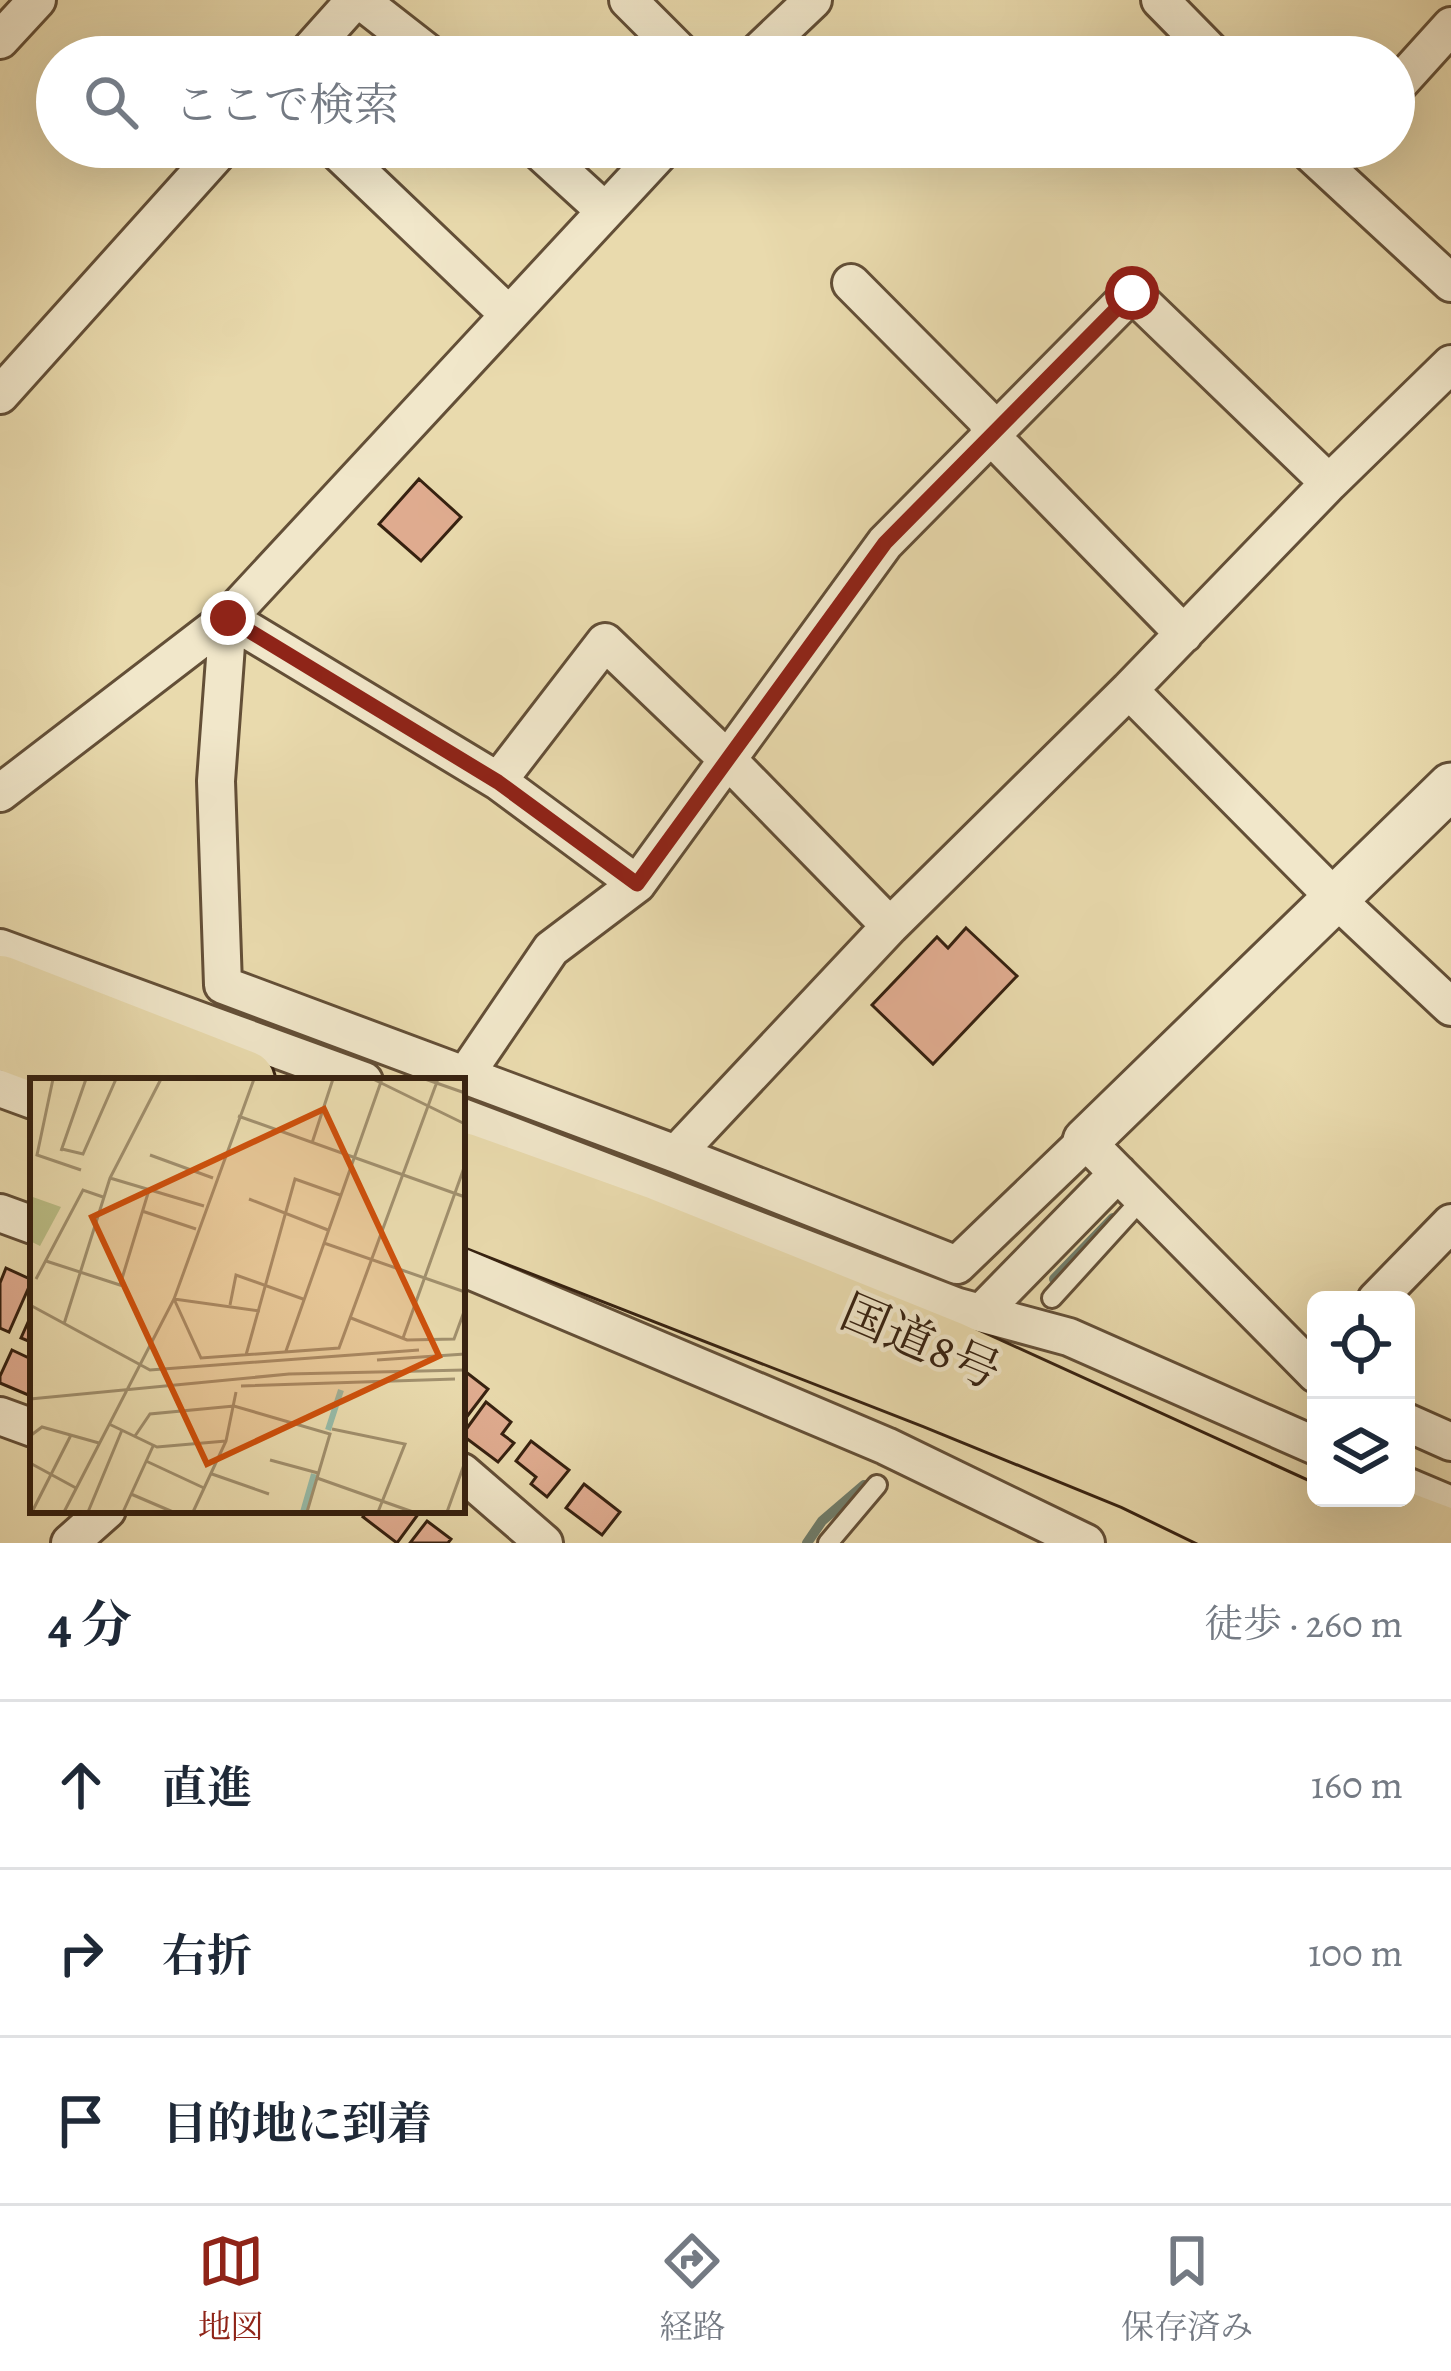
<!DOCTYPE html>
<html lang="ja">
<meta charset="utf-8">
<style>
:root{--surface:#fff;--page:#f6f6f7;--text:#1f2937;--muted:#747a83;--line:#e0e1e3;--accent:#8f2418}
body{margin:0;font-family:Alegreya,"Noto Serif JP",serif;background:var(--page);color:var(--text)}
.controls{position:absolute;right:36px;bottom:36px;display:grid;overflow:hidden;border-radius:18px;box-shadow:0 12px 48px #0002}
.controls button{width:108px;height:108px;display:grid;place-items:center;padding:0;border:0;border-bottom:3px solid var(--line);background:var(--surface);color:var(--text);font:60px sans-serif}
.stop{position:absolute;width:36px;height:36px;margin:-27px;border:9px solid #8f2418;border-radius:50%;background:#fff}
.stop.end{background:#8f2418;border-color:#fff;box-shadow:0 3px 12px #0008}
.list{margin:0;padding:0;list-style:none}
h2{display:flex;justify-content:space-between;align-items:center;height:156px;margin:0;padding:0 48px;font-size:51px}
h2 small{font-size:39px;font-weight:400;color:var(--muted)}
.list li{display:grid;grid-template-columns:78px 1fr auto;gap:36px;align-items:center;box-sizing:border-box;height:168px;padding:0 48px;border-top:3px solid var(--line)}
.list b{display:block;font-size:45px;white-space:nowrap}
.list em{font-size:39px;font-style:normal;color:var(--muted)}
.icon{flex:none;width:66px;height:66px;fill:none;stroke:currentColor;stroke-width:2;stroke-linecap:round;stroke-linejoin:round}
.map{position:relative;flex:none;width:1451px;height:1543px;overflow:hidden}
.search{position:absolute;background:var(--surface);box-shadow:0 12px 48px #0002;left:36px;right:36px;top:36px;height:132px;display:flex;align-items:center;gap:30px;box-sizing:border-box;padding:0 42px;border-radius:66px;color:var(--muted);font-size:45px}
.sheet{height:660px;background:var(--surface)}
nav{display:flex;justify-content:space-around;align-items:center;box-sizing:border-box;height:168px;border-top:3px solid var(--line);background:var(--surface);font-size:33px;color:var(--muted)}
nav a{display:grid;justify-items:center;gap:6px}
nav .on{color:var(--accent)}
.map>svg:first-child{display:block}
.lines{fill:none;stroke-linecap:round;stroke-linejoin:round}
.stream{stroke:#707d6b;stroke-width:10}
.building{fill:#e0ac90;stroke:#362110;stroke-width:3}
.service-casing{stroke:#634f37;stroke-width:24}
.minor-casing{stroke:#634f37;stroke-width:42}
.tertiary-casing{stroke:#634f37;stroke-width:51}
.trunk-casing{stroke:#362110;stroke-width:66}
.service{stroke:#f1e7ca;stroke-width:18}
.minor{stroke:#f1e7ca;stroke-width:36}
.tertiary{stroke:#f1e7ca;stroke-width:45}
.trunk{stroke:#e9daad;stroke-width:60}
.route{stroke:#8f2418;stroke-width:15}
.labels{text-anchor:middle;stroke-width:9;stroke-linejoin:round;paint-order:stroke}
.street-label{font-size:48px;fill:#362110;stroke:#f1e7ca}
.inset-river{fill:none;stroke:#97bba8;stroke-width:6}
.inset-road{fill:none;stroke:#a1906e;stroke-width:3}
.view{fill:#cd510d;fill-opacity:0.15;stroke:#cd510d;stroke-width:6}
.inset-edge{fill:none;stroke:#362110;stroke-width:6}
</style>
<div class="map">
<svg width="1451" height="1543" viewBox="0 0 1451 1543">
<rect width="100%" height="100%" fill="#e9daad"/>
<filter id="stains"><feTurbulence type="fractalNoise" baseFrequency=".00167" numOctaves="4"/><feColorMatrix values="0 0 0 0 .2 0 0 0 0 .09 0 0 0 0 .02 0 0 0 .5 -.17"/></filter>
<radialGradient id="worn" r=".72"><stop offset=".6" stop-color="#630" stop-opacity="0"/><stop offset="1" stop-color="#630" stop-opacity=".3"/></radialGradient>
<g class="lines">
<path class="stream" d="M1054 1279 1113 1218
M807 1543 822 1521 864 1485"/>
</g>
<path class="building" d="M419 479 461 517 421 561 379 524Z
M966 928 1017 976 933 1064 872 1005 937 937 948 948Z
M6 1268 32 1280 9 1332 0 1328V1283Z
M33 1311V1343L21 1338Z
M12 1350 33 1360V1397L0 1383V1376Z
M462 1369 488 1389 462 1423Z
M486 1402 511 1422 502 1434 514 1443 498 1462 462 1435Z
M531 1441 569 1470 547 1497 531 1484 536 1477 516 1461Z
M584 1484 620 1512 602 1535 566 1508Z
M368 1510H415L419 1513 397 1543 363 1517Z
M427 1521 451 1539 448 1543H410Z"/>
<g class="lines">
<defs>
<path id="service" d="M1052 1298 1142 1199
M828 1543 877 1485"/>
<path id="minor" d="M360 0 433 57
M628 0 685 57
M1160 0 1216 57
M0 40 37 0
M304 57 355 0
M753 57 813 0
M1394 89 1451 26
M333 147 508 314
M535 147 605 211
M1304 147 1451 283
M851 283 986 419 992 437 1184 634
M0 395 223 147
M228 618 216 781 223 985 676 1154 957 1265 1086 1141 1316 1374
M228 618 498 781 637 884
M1129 690 1336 899 1451 1007
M498 781 605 642 727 759 890 926
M0 793 228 618 665 147
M0 948 364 1081
M464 1077 551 949 637 884 885 543 1132 293 1329 483
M0 1088 33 1100
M462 1117 958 1307 1069 1337 1316 1446
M676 1154 890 926 1129 690 1329 483 1451 364
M0 1213 33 1225
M462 1267 886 1446 1086 1543
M1376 1300 1451 1223
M981 1313 1118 1173
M0 1416 33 1428
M1406 1422 1451 1442
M462 1472 544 1543
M1406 1486 1451 1505
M70 1543 107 1510"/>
<path id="tertiary" d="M1086 1141 1451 786"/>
<path id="trunk" d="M0 986 244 1081
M0 1038 116 1081
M462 1163 638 1226 949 1351 1370 1543
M462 1213 934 1397 1135 1479 1267 1543
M1339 1498 1451 1540"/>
</defs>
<use href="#service" class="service-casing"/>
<use href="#minor" class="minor-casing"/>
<use href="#tertiary" class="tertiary-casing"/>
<use href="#trunk" class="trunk-casing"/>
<use href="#service" class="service"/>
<use href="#minor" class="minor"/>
<use href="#tertiary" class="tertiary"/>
<use href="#trunk" class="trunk"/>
</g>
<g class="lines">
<path class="route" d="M228 618 498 782 637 884 885 543 1132 293"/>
</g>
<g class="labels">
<g class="street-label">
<text transform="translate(921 1341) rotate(23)" y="17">国道8号</text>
</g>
</g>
<g transform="translate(30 1078)">
<rect width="435" height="435" fill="#e9daad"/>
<path d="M0 118 31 129 10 168 0 163Z" fill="#bbbe86"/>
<path class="inset-river" d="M298 352 311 312M273 434 284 396"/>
<path class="inset-road" d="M23 1 7 77 51 92M343 1 435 46M395 1 435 15M208 38 435 119M282 65 303 1M32 71 53 76 86 1M31 73 56 1M120 77 183 100M80 100 174 128M219 121 298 152M112 133 166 151M294 165 435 214M16 183 90 207 119 112M6 201 53 112 73 119M144 221 171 280 309 270 408 1M144 221 230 233M0 227 120 292 389 272M200 227 206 197 273 221M321 240 377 262 424 261 435 231M34 246 80 100 131 1M373 260 435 87M256 273 352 1M216 277 265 101 310 117M347 282 435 276M211 308 425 301M0 321 259 296 435 292M79 346 127 369 196 363M302 351 375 366 348 434M0 358 12 349 69 365M105 358 120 336 204 328 300 356 277 434M240 382 288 395M116 383 174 410M0 385 46 410M182 396 239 416M287 400 383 434M101 416 143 434M2 434 41 357M34 434 144 221 224 1M58 434 92 352M93 434 124 366M163 434 196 363 206 314M417 434 435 384"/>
<path class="view" d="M294 31 409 278 177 386 62 139Z"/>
<rect width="435" height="435" class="inset-edge"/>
</g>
<rect width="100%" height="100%" filter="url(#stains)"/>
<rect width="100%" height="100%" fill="url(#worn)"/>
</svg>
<div class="controls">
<button><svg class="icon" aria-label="locate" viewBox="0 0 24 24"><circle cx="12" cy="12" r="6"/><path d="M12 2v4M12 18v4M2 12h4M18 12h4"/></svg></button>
<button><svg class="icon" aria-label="layers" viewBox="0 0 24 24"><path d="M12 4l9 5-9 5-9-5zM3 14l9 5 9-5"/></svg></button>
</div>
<div class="stop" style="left:1132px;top:293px"></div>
<div class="stop end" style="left:228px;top:618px"></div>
<div class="search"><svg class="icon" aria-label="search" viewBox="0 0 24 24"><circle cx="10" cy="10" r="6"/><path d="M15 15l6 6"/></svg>ここで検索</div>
</div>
<section class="sheet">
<h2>4 分<small>徒歩 · 260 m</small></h2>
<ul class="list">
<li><svg class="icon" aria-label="ahead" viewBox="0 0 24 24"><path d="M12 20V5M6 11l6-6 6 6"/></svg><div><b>直進</b></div><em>160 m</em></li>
<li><svg class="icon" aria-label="right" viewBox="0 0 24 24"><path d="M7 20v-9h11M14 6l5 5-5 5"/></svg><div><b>右折</b></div><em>100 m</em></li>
<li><svg class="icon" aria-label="arrive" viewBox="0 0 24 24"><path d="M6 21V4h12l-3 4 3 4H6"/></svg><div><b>目的地に到着</b></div></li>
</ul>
</section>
<nav>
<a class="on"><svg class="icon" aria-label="map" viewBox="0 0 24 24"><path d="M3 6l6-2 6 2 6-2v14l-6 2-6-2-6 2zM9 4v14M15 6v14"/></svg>地図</a>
<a><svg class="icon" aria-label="directions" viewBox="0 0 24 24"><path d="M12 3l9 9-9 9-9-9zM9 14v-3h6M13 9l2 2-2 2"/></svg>経路</a>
<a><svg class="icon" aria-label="saved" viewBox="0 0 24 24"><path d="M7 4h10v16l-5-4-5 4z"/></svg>保存済み</a>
</nav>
